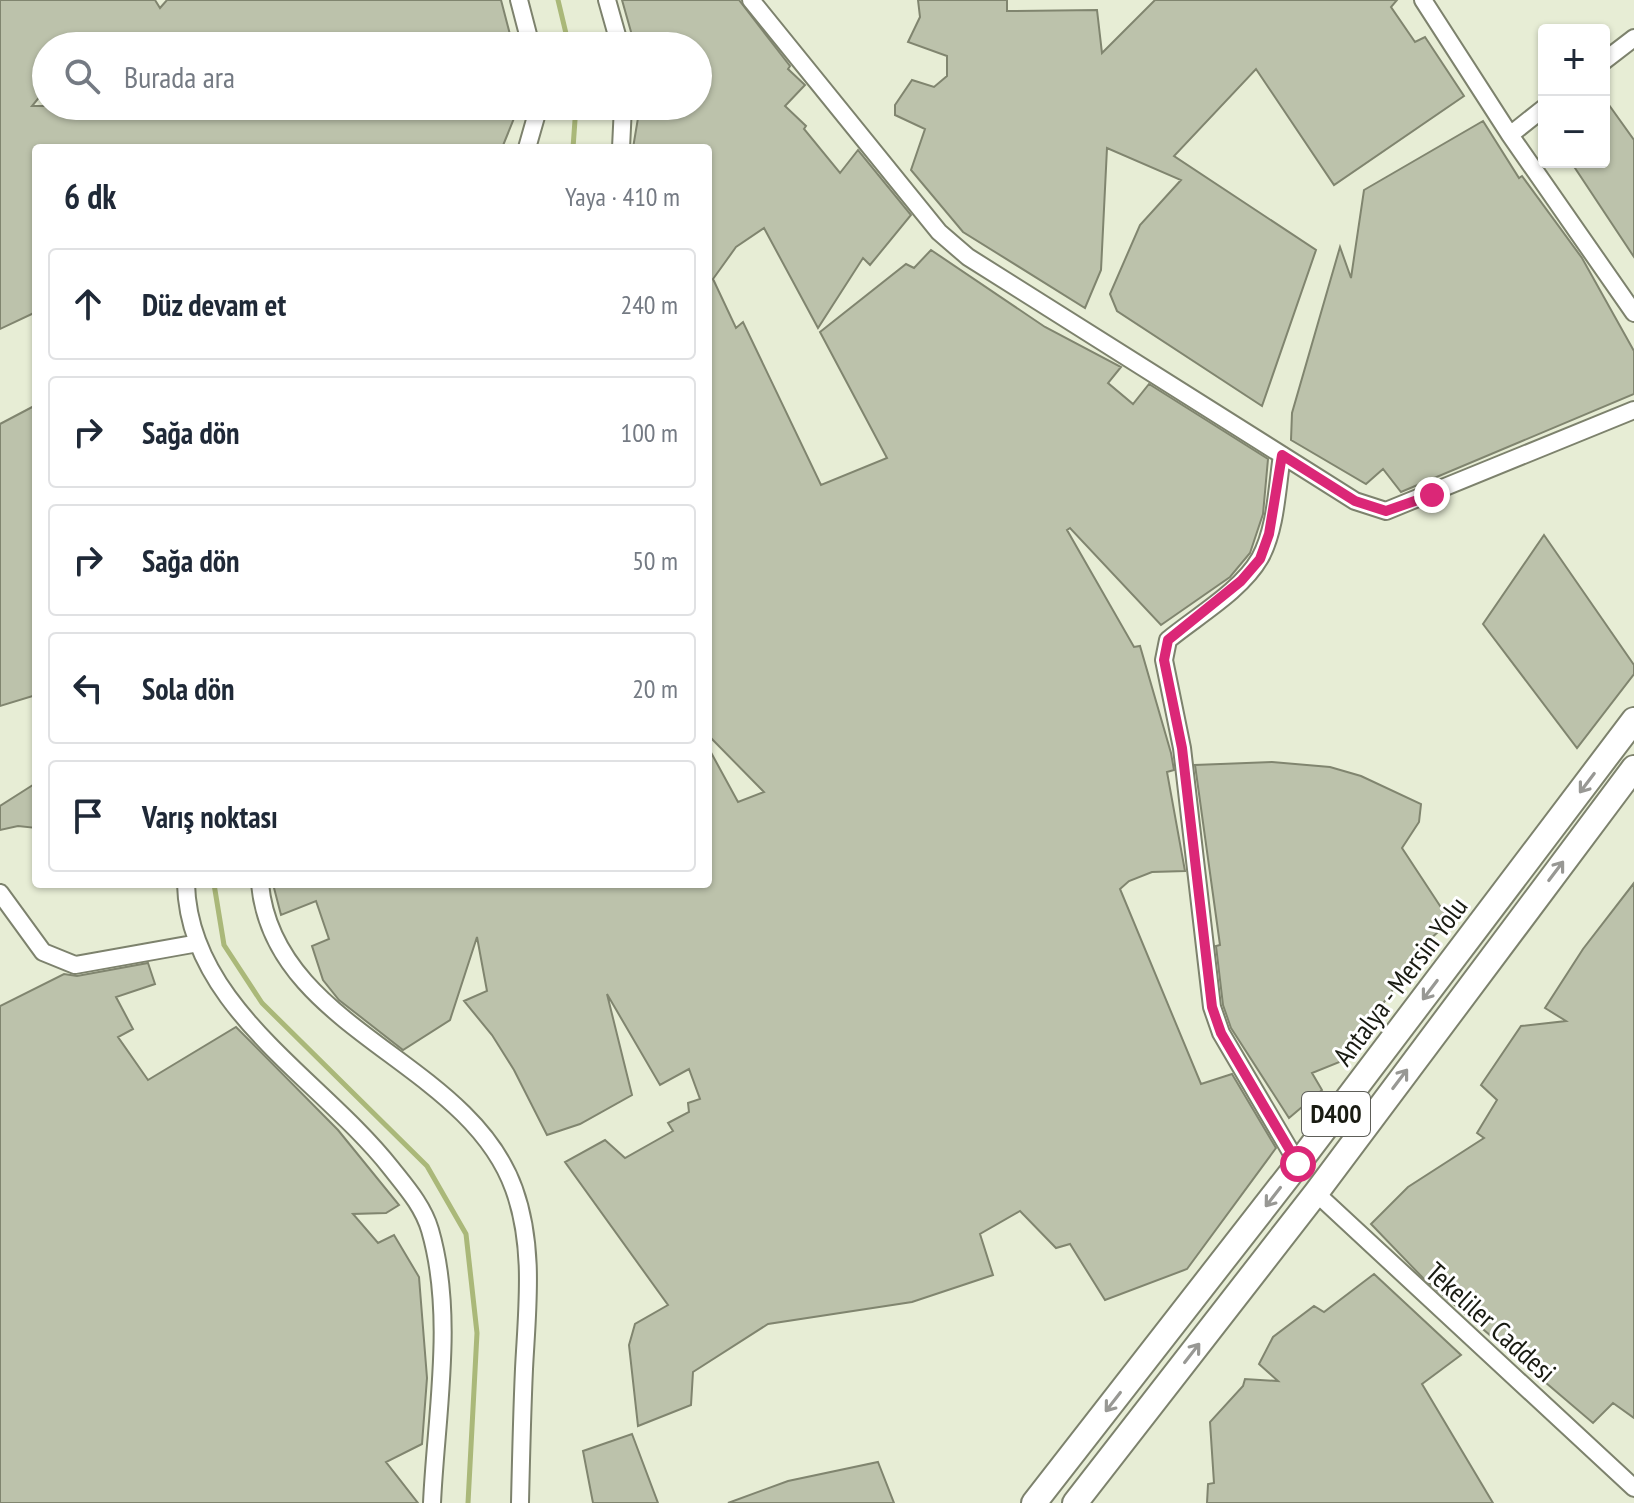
<!DOCTYPE html>
<html lang="tr">
<meta charset="utf-8">
<style>
:root{--surface:#fff;--page:#f2f2f3;--text:#1f2937;--muted:#747a83;--line:#e0e1e3}
body{margin:0;font-family:"PT Sans Narrow",sans-serif;background:var(--page);color:var(--text)}
.controls{position:absolute;right:24px;top:24px;display:grid;overflow:hidden;border-radius:8px;box-shadow:0 2px 6px #0004}
.controls button{width:72px;height:72px;display:grid;place-items:center;padding:0;border:0;border-bottom:2px solid var(--line);background:var(--surface);color:var(--text);font:40px sans-serif}
.stop{position:absolute;width:24px;height:24px;margin:-18px;border:6px solid #db2777;border-radius:50%;background:#fff}
.stop.end{background:#db2777;border-color:#fff;box-shadow:0 2px 8px #0008}
.list{margin:0;padding:0;list-style:none}
h2{display:flex;justify-content:space-between;align-items:center;height:104px;margin:0;padding:0 32px;font-size:34px}
h2 small{font-size:26px;font-weight:400;color:var(--muted)}
.list li{display:grid;grid-template-columns:52px 1fr auto;gap:24px;align-items:center;box-sizing:border-box;height:112px;margin:0 16px 16px;padding:0 16px;border:2px solid var(--line);border-radius:8px}
.list b{display:block;font-size:30px;white-space:nowrap}
.list em{font-size:26px;font-style:normal;color:var(--muted)}
.icon{flex:none;width:44px;height:44px;fill:none;stroke:currentColor;stroke-width:2;stroke-linecap:round;stroke-linejoin:round}
.map{position:relative;flex:none;width:1634px;height:1503px;overflow:hidden}
.search{position:absolute;background:var(--surface);box-shadow:0 2px 6px #0004;left:32px;top:32px;width:680px;height:88px;display:flex;align-items:center;gap:20px;box-sizing:border-box;padding:0 28px;border-radius:44px;color:var(--muted);font-size:30px}
.panel{position:absolute;background:var(--surface);box-shadow:0 2px 6px #0004;left:32px;top:144px;width:680px;height:744px;border-radius:8px}
.map>svg:first-child{display:block}
.lines{fill:none;stroke-linecap:round;stroke-linejoin:round}
.stream{stroke:#aab879;stroke-width:5}
.building{fill:#bcc2ab;stroke:#80856f;stroke-width:2}
.minor-casing{stroke:#7d826d;stroke-width:20}
.highway-casing{stroke:#7d826d;stroke-width:28}
.minor{stroke:#fff;stroke-width:16}
.highway{stroke:#fff;stroke-width:24}
.oneway{stroke:#989894}
.route{stroke:#db2777;stroke-width:10}
.labels{text-anchor:middle;stroke-width:6;stroke-linejoin:round;paint-order:stroke}
.shield{fill:#fff;stroke:#5e5f59;stroke-width:2}
.shield-label{font-size:26px;font-weight:bold;fill:#191b12}
.street-label{font-size:28px;fill:#191b12;stroke:#fff}
</style>
<div class="map">
<svg width="1634" height="1503" viewBox="0 0 1634 1503">
<rect width="100%" height="100%" fill="#e7edd5"/>
<g class="lines">
<path class="stream" d="M558 0 569 46
M573 148 576 106
M214 884 224 945 262 1003 427 1166 466 1234 477 1333 468 1503"/>
</g>
<path class="building" d="M0 0H155L160 8 167 0H501L513 46H46V89L32 106H519L502 148H36V312L0 329Z
M622 0H739L790 66 788 69 805 85 785 106 806 126 804 129 840 173 858 150 911 215 870 265 863 258 818 328 764 228 736 247 713 279 736 328 743 322 821 485 887 458 820 332 906 264 914 268 931 250 1045 327 1121 367 1108 383 1133 404 1149 384 1268 459 1263 514 1250 553 1230 577 1161 625 1070 528 1067 530 1134 647 1140 646 1171 753 1174 770 1167 772 1185 871 1152 872 1129 881 1120 889 1201 1084 1232 1074 1276 1148 1187 1269 1105 1300 1070 1244 1056 1248 1020 1211 980 1234 993 1275 912 1302 768 1324 693 1372 691 1405 638 1426 629 1345 635 1324 668 1305 565 1162 605 1140 625 1158 673 1131 668 1123 689 1112 688 1103 700 1099 689 1069 660 1085 607 994 632 1095 580 1124 547 1135 514 1070 492 1035 464 1001 487 991 477 937 450 1020 403 1050 339 1000 323 980 312 946 329 939 316 901 281 915 273 884H708V747L738 802 764 792 708 735V148H633L640 106H698V46H635Z
M918 0H1007V11L1097 10 1102 53 1155 0H1397L1391 7 1415 42 1425 37 1464 96 1334 185 1256 69 1174 156 1316 250 1262 406 1117 311 1110 294 1140 225 1181 180 1107 148 1101 270 1085 308 963 232 911 170 925 129 895 115V105L912 80 934 87 947 76V56L908 42 920 17Z
M1604 98 1634 140V257L1571 162H1604Z
M1483 121 1519 178 1522 176 1582 258 1634 351V394L1401 492 1383 469 1366 484 1291 440 1292 413 1340 247 1351 278 1364 190Z
M36 405V695L0 706V424Z
M1544 535 1634 665V674L1577 748 1483 624Z
M1272 762 1330 767 1361 776 1421 804 1419 822 1402 848 1450 921 1427 942 1342 1061 1312 1073 1322 1090 1289 1118 1231 1028 1223 1005 1216 946 1220 945 1195 765Z
M36 783V828L18 826 0 830V806Z
M1634 883V1418L1613 1403 1593 1423 1423 1278 1371 1224 1408 1187 1484 1138 1477 1133 1497 1100 1481 1085 1521 1026 1566 1021 1545 1008 1583 949Z
M148 963 155 984 116 997 133 1029 118 1037 148 1080 236 1027 338 1130 399 1205 386 1213 353 1214 378 1243 394 1235 419 1277 427 1378 422 1444 386 1462 418 1503H0V1006L64 974 77 976Z
M1374 1274 1461 1355 1422 1384 1493 1503H1207L1208 1484 1214 1483 1210 1422 1243 1386 1245 1379 1278 1381 1259 1364 1273 1337 1314 1306 1324 1312Z
M632 1434 658 1503H593L583 1451Z
M878 1462 894 1503H728L788 1481Z"/>
<g class="lines">
<defs>
<path id="minor" d="M519 0 531 46
M607 0 620 46
M751 0 939 232 968 257 1355 501 1386 511 1634 410
M1423 0 1510 135 1634 313
M1604 61 1634 38
M1510 135 1544 108
M527 148 539 106
M621 148 623 106
M1282 455C1277 488 1276 529 1260 558 1241 591 1197 616 1168 640L1164 660 1182 748 1212 1007 1221 1033 1298 1164
M186 884C189 1007 321 1079 391 1168 406 1187 423 1206 430 1230 455 1316 436 1415 432 1503
M260 884C274 1030 468 1060 514 1189 535 1247 527 1309 524 1369 522 1414 521 1458 520 1503
M0 893 43 952 75 965 198 943
M1316 1193 1634 1488"/>
<path id="highway" d="M1034 1503 1298 1164 1634 720
M1075 1503 1316 1193 1634 768"/>
</defs>
<use href="#minor" class="minor-casing"/>
<use href="#highway" class="highway-casing"/>
<use href="#minor" class="minor"/>
<use href="#highway" class="highway"/>
</g>
<defs><path id="oneway-shaft" d="M-6 0H5M1.5-3L5.5 0L1.5 3" fill="none" stroke-width="1.6" stroke-linecap="round" stroke-linejoin="round" transform="scale(2)"/></defs>
<g class="oneway">
<use href="#oneway-shaft" transform="translate(1587 783) rotate(127)"/>
<use href="#oneway-shaft" transform="translate(1556 871) rotate(-53)"/>
<use href="#oneway-shaft" transform="translate(1430 990) rotate(127)"/>
<use href="#oneway-shaft" transform="translate(1400 1079) rotate(-53)"/>
<use href="#oneway-shaft" transform="translate(1273 1197) rotate(128)"/>
<use href="#oneway-shaft" transform="translate(1192 1353) rotate(-52)"/>
<use href="#oneway-shaft" transform="translate(1113 1402) rotate(128)"/>
</g>
<g class="lines">
<path class="route" d="M1298 1164 1221 1033 1212 1007 1182 748 1164 660 1168 640 1241 581 1260 559 1269 534 1282 455 1355 501 1386 511 1432 495"/>
</g>
<g class="labels">
<rect class="shield" x="1302" y="1092" width="68" height="44" rx="6"/>
<g class="shield-label">
<text x="1336" y="1123">D400</text>
</g>
<g class="street-label">
<text transform="translate(1400 981) rotate(-53)" y="10">Antalya - Mersin Yolu</text>
<text transform="translate(1491 1322) rotate(42)" y="10">Tekeliler Caddesi</text>
</g>
</g>
</svg>
<div class="controls">
<button>+</button>
<button>−</button>
</div>
<div class="stop" style="left:1298px;top:1164px"></div>
<div class="stop end" style="left:1432px;top:495px"></div>
<div class="search"><svg class="icon" aria-label="search" viewBox="0 0 24 24"><circle cx="10" cy="10" r="6"/><path d="M15 15l6 6"/></svg>Burada ara</div>
<section class="panel">
<h2>6 dk<small>Yaya · 410 m</small></h2>
<ul class="list">
<li><svg class="icon" aria-label="ahead" viewBox="0 0 24 24"><path d="M12 20V5M6 11l6-6 6 6"/></svg><div><b>Düz devam et</b></div><em>240 m</em></li>
<li><svg class="icon" aria-label="right" viewBox="0 0 24 24"><path d="M7 20v-9h11M14 6l5 5-5 5"/></svg><div><b>Sağa dön</b></div><em>100 m</em></li>
<li><svg class="icon" aria-label="right" viewBox="0 0 24 24"><path d="M7 20v-9h11M14 6l5 5-5 5"/></svg><div><b>Sağa dön</b></div><em>50 m</em></li>
<li><svg class="icon" aria-label="left" viewBox="0 0 24 24"><path d="M17 20v-9H6M10 6l-5 5 5 5"/></svg><div><b>Sola dön</b></div><em>20 m</em></li>
<li><svg class="icon" aria-label="arrive" viewBox="0 0 24 24"><path d="M6 21V4h12l-3 4 3 4H6"/></svg><div><b>Varış noktası</b></div></li>
</ul>
</section>
</div>
